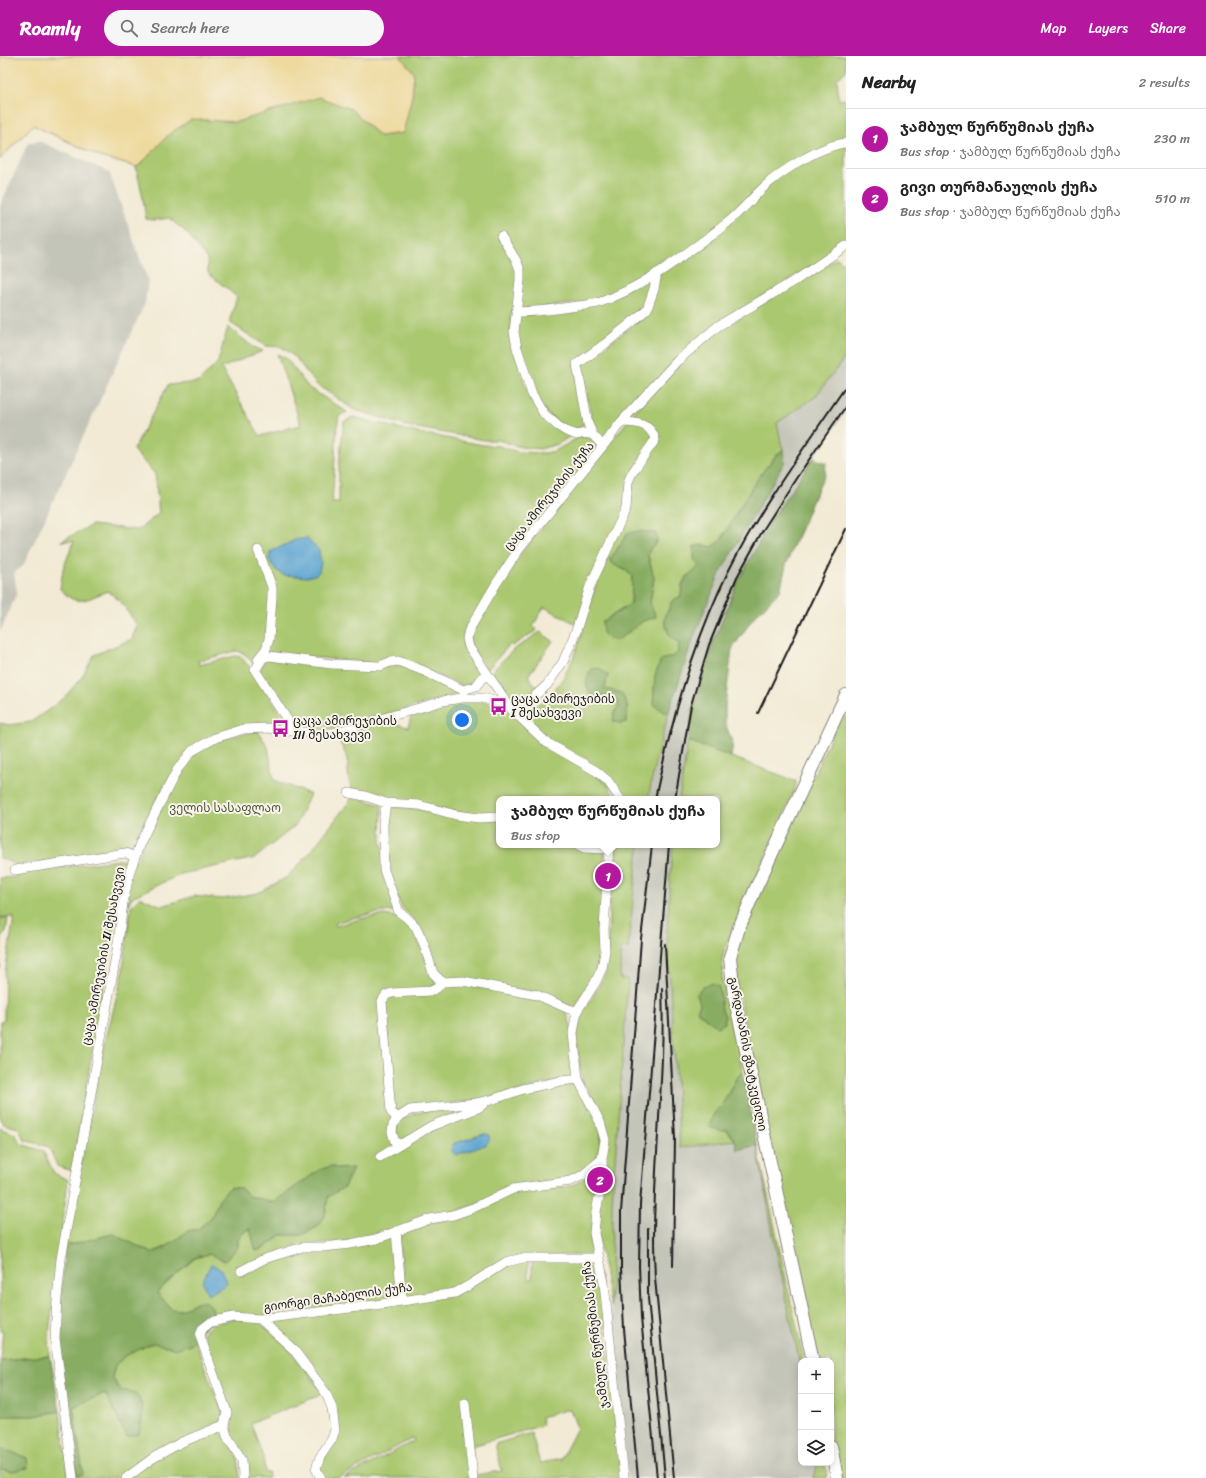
<!DOCTYPE html>
<meta charset="utf-8">
<style>
:root{--surface:#fff;--page:#f6f6f6;--text:#222;--muted:#767676;--line:#e0e0e0;--accent:#b5179e}
body{margin:0;font-family:Sriracha,"Noto Sans Georgian",sans-serif;background:var(--page);color:var(--text)}
.controls{position:absolute;right:12px;bottom:12px;display:grid;overflow:hidden;border-radius:8px;box-shadow:0 2px 10px #0003}
.controls button{width:36px;height:36px;display:grid;place-items:center;padding:0;border:0;border-bottom:1px solid var(--line);background:var(--surface);color:var(--text);font:20px sans-serif}
.you{position:absolute;left:462px;top:664px;width:14px;height:14px;margin:-10px;border:3px solid #fff;border-radius:50%;background:#1a73e8;box-shadow:0 0 0 6px #1a73e833}
.badge{display:grid;place-items:center;width:26px;height:26px;border-radius:50%;background:var(--accent);color:#fff;font-size:13px;font-weight:700}
.pin{position:absolute;translate:-50% -50%;border:2px solid #fff;box-shadow:0 1px 4px #0006}
.popup{position:absolute;left:496px;top:740px;width:224px;height:52px;box-sizing:border-box;display:grid;place-content:center;border-radius:8px;background:var(--surface);filter:drop-shadow(0 1px 3px #0005);font-size:13px;white-space:nowrap;color:var(--muted)}
.popup b{font-size:15px;color:var(--text)}
.popup::after{content:'';position:absolute;left:50%;top:100%;margin-left:-8px;border:8px solid transparent;border-top-color:var(--surface)}
.list{margin:0;padding:0;list-style:none}
h2{display:flex;justify-content:space-between;align-items:center;height:52px;margin:0;padding:0 16px;font-size:17px}
h2 small{font-size:13px;font-weight:400;color:var(--muted)}
.list li{display:grid;grid-template-columns:26px 1fr auto;gap:12px;align-items:center;box-sizing:border-box;height:60px;padding:0 16px;border-top:1px solid var(--line)}
.list b{display:block;font-size:15px;white-space:nowrap}
.list p{margin:0;font-size:13px;white-space:nowrap;color:var(--muted)}
.list em{font-size:13px;font-style:normal;color:var(--muted)}
.icon{flex:none;width:22px;height:22px;fill:none;stroke:currentColor;stroke-width:2;stroke-linecap:round;stroke-linejoin:round}
.map{position:relative;flex:none;width:846px;height:1422px;overflow:hidden}
header{display:flex;align-items:center;gap:24px;box-sizing:border-box;height:56px;padding:0 20px;background:var(--accent);color:#fff}
header strong{font-size:19px}
nav{display:flex;gap:22px;margin-inline-start:auto;font-size:14px}
.search{width:280px;height:36px;background:var(--page);display:flex;align-items:center;gap:10px;box-sizing:border-box;padding:0 14px;border-radius:22px;color:var(--muted);font-size:15px}
main{display:flex}
aside{flex:1;background:var(--surface)}
.map>svg:first-child{display:block}
.industrial{fill:#c4c5b9}
.green{fill:#aac86f;stroke:#637246;fill-rule:evenodd}
.forest{fill:#87ac62;stroke:#52643f}
.sand{fill:#eeda9e;stroke:#857b5d}
.water{fill:#5aa3d1;stroke:#3b6076}
.lines{fill:none;stroke-linecap:round;stroke-linejoin:round}
.minor-casing{stroke:#878378;stroke-width:10}
.major-casing{stroke:#878378;stroke-width:14}
.minor{stroke:#fff;stroke-width:9}
.major{stroke:#fff;stroke-width:12}
.rail{stroke:#1c1c1c;stroke-width:2}
.labels{text-anchor:middle;stroke-width:4;stroke-linejoin:round;paint-order:stroke}
.street-label{font-size:12px;fill:#1c1c1c;stroke:#f7f3e8}
.poi-label{font-size:12px;fill:#1c1c1c;stroke:#f7f3e8;text-anchor:start}
.park-label{font-size:12px;fill:#4e5839;stroke:#f7f3e8}
</style>
<header>
<strong>Roamly</strong>
<div class="search"><svg class="icon" aria-label="search" viewBox="0 0 24 24"><circle cx="10" cy="10" r="6"/><path d="M15 15l6 6"/></svg>Search here</div>
<nav><a>Map</a><a>Layers</a><a>Share</a></nav>
</header>
<main>
<div class="map">
<svg width="846" height="1422" viewBox="0 0 846 1422">
<rect width="100%" height="100%" fill="#f7f3e8"/>
<filter id="ink" filterUnits="userSpaceOnUse"><feTurbulence type="fractalNoise" baseFrequency=".025" numOctaves="2"/><feDisplacementMap in="SourceGraphic" scale="8" xChannelSelector="R" yChannelSelector="G"/><feConvolveMatrix kernelMatrix="1 2 1 2 8 2 1 2 1" color-interpolation-filters="sRGB"/></filter>
<filter id="wash" filterUnits="userSpaceOnUse"><feTurbulence type="fractalNoise" baseFrequency=".012" numOctaves="4" result="noise"/><feDisplacementMap in="SourceGraphic" scale="16" xChannelSelector="R" yChannelSelector="G"/><feGaussianBlur stdDeviation="0.9" result="paint"/><feColorMatrix in="noise" values="0 0 0 0 0 0 0 0 0 0 0 0 0 0 0 0 0 1.4 0 .05"/><feComposite in="paint" operator="in"/></filter>
<g filter="url(#wash)">
<rect width="100%" height="100%" fill="#f2ead4"/>
<path class="industrial" d="M39 85 109 116 148 225 145 247 23 510 14 517 17 537 0 576V150L28 87Z
M846 300V355L813 402 774 460 737 527 712 590 692 657 679 743H648L666 665 694 580 720 517 783 388 777 367 815 341Z
M640 789H673L670 818 667 879 680 1092 735 1084 737 1094 757 1089 774 1183 801 1313V1407H817L813 1422H627L611 1251 612 1146 628 924 620 923V893L628 892 637 806Z"/>
<path class="green" d="M400 0H846V15L837 23 839 44 846 43V186L827 201 716 269 605 384 594 375 581 308 635 268 660 218 595 245 532 253 512 252 511 261V281L528 339 572 379 558 388 540 393 521 391 498 384H484L407 370 353 353 316 328 295 301 282 291 266 290 229 266 237 241 208 217 207 203 185 175 169 162 155 164 146 163 142 137 136 111 141 108 169 78 192 63 236 66 319 41 351 53 379 80 403 77 412 40 414 17Z
M837 202 846 209V300L815 341 777 367 783 394 776 399 770 407 719 487 712 491 704 489 699 510 694 516 687 520 682 528 681 540 672 545 664 564 670 581 679 587 678 596 674 600 661 604 655 620 653 648 665 656 669 655 655 708 648 743H622L621 739 535 674 520 656C531 652 541 648 549 640 578 610 582 569 595 532 599 521 604 511 609 501L607 500 592 530 580 570 544 551 533 570 537 574 512 590 510 588 487 614 471 590 469 581 500 529 520 499 642 347 697 292 723 272ZM628 477 657 485 650 493 648 499 654 522 650 547 656 561 643 565 625 579 609 561 631 548 632 521 627 515 611 507 609 502H611ZM608 619 604 633 627 650V666L614 657 619 650 616 644 601 639Z
M655 220 652 231 638 260 575 306 584 369 574 374H569L552 362 535 340 516 277 518 260 578 252Z
M228 271 253 291 263 295 221 312 260 380 301 369 277 298 286 302 309 332 347 356 339 360 337 371 332 447H339V408L344 366 353 361 409 375 483 389 499 390 518 396 545 397 555 395 581 380 593 383 596 389 595 395 513 498 464 579 463 589C474 605 492 621 463 630L395 601 380 608 271 597 255 611C250 603 246 596 236 595L198 605 199 609 235 600 241 601 255 618 284 662V670L212 680 169 723 129 790 116 795 93 800 17 809 0 802V667L9 669 31 666 51 652 64 642 82 621 94 599 132 583 137 569 121 546 108 535C97 538 84 548 72 543 68 541 64 536 60 533L63 513 74 485H61L92 469 138 474 159 457 155 418 133 394 168 329 199 326 218 306ZM280 492 307 521 299 519 270 496Z
M540 576 553 585 528 620 542 637 515 652 490 617 513 594Z
M265 603 389 610 402 608 458 634V638L327 675 294 673 259 617Z
M476 644 500 649 508 653 604 725 617 743H499V759L483 760 387 745 355 736C345 727 350 711 346 699 344 694 340 688 338 682V679L379 666H390L408 671 411 661 416 656 445 648Z
M846 648V1422H839L831 1385V1305H814L736 926 734 902 741 878Z
M258 675 268 691 274 724 310 738 296 769 255 802 181 818 132 841 123 861H115L72 1115 57 1110 49 1091 24 1084 19 1072 3 1068 0 1063V965L4 964 5 917 14 861H0V822L17 821 18 815 49 813 118 804 137 805 147 777 189 702 205 691 222 683Z
M688 685 796 725V730L767 798 730 878 723 900 722 925 743 1016 737 1021 722 1049 713 1059 719 1074H727L735 1084 680 1092 667 879 670 818 673 789H717V743H679ZM719 931 722 954 725 960 717 971 697 955 700 948Z
M356 741 381 749 382 753 381 784 395 855C374 856 355 861 335 867L336 870 364 862 384 859 402 862 411 869 436 927 433 931 385 938 393 1062V1088L419 1080 482 1053C507 1035 547 1032 577 1027L594 1060 601 1079 597 1102 572 1122 543 1126 472 1150 373 1181 349 1186 294 1190 238 1214 240 1219 285 1198 392 1180 395 1186 399 1241 394 1243 259 1260 214 1263 195 1247 181 1254 171 1253 156 1236 195 1202 209 1198 225 1205 238 1191V1183L245 1175 251 1173 256 1195 264 1192 281 1179H302L325 1160 328 1141 344 1131 353 1113H339L331 1110 274 1146 248 1140 241 1132 220 1142 211 1162 198 1173 188 1175 166 1191 151 1197 113 1178 65 1190 105 986 122 921 131 850 140 841 162 850 194 840 222 843 258 837 287 821 308 799 352 742ZM484 1078 451 1095 452 1088Z
M389 750 499 764V789H571C579 796 595 795 605 796L600 896C597 920 588 932 575 952L538 936 442 923 437 917 416 866 402 852 386 815V771Z
M613 789H640L637 806 628 892 620 893V923H628L612 1146 611 1251 598 1181 602 1064 590 1037 581 1022 576 981 581 954 592 942 606 916Z
M0 862H8L6 875 2 880 0 913Z
M445 928H464L535 941 565 954C575 973 573 999 576 1021L484 1043 394 1055 385 947 387 942Z
M476 1049 401 1084 396 1079C396 1075 396 1070 398 1067 408 1053 458 1051 476 1049Z
M0 1072 15 1078 21 1088 43 1095 54 1117 68 1124 49 1278 50 1300 0 1304 3 1275 0 1274Z
M757 1089 804 1305H801V1313L774 1183Z
M598 1113 599 1126 591 1177V1199L527 1200 451 1235 405 1242 399 1187 402 1178 433 1166 453 1163 468 1159 513 1136 548 1131H565L575 1128Z
M584 1203 594 1208 600 1221 622 1422H474V1419L502 1415 495 1388 531 1377 540 1407 561 1403 577 1372 570 1353 541 1361 543 1369 472 1390 471 1422H344L414 1385 413 1382 339 1422H323L318 1414 334 1384 333 1351 266 1263 449 1240 506 1208 528 1204V1223H532V1204Z
M234 1263 258 1265 294 1296 323 1338 251 1367 263 1401 265 1416 269 1417 268 1422H247L245 1404 242 1395 228 1376 203 1277 212 1268Z
M154 1286 176 1293 195 1286 222 1356 221 1365 238 1403 240 1422H76V1420L83 1418 73 1351 105 1337 127 1381 132 1336 120 1334 112 1321 115 1309 125 1300Z
M60 1355 69 1422H0V1413L13 1415 27 1402 0 1392V1360H34Z
M817 1407H825L827 1422H813Z"/>
<path class="forest" d="M783 394 784 407 720 517 694 580 669 655 665 657 653 648 655 620 661 604 674 600 678 596 679 587 670 581 664 564 672 545 681 540C683 517 688 524 699 510L694 503V490L704 489 712 491C725 483 730 468 737 456 749 436 765 408 783 394Z
M813 402 826 407 825 419 813 443 804 466 794 488 786 509 780 535 754 561 732 593 725 650V667L733 688 731 701 688 685 692 657 712 590 737 527 774 460Z
M639 475 656 477 657 485 650 493 648 499 654 522 650 547 656 561 643 565 618 584 609 583 603 577 602 566 631 548 632 521 627 515 611 507V502L628 477Z
M592 612 601 613 608 619 605 633 622 637 627 650V666L621 667 613 666 614 657 619 650 616 644 601 639 598 645C586 638 583 623 592 612Z
M712 927 719 931 722 954 725 960V967L717 971 697 955 700 948 697 938 701 932Z
M743 1016 757 1089 737 1094 735 1084 727 1074H719L709 1071 713 1059 722 1049 737 1021Z
M331 1110 339 1113 353 1112 344 1131 328 1141 325 1160 319 1170 302 1179H281L264 1192 256 1195 250 1173 245 1175 238 1183V1191L225 1205 209 1198 195 1202 157 1236 171 1253 181 1254 195 1247 206 1245 212 1251 214 1263 197 1278 195 1286 176 1293 153 1287 125 1300 115 1309 112 1321 119 1334C123 1335 129 1334 132 1336 147 1343 142 1365 139 1378L127 1381 105 1337 73 1351 83 1418 76 1420 57 1281 65 1190 113 1178 152 1197 166 1191 188 1175 198 1173 211 1162 220 1142 230 1131 241 1132 248 1140 274 1146 319 1114Z
M50 1300 60 1355 34 1360H0V1304Z
M0 1392 27 1402 28 1412 13 1415 0 1413Z"/>
<path class="sand" d="M0 0H400L414 17 412 40 403 77 379 80 351 53 319 41 236 66 192 63 169 78 141 108 136 111 101 101 33 69 0 103Z"/>
<path class="water" d="M307 482 319 494 321 507 319 516 315 519 307 521 283 519 274 512 269 504 270 496 295 484Z
M484 1078H488L490 1083 486 1089 456 1099 451 1095 452 1088Z
M211 1208 221 1213 227 1228 208 1239 202 1226Z"/>
</g>
<g filter="url(#ink)">
<g class="lines">
<defs>
<path id="minor" d="M501 180 517 206 520 214V224L514 276 517 292 532 338 544 358 558 370 566 375 577 379 585 377 593 379 603 390
M516 256C536 256 557 253 577 250 583 249 591 249 598 247 639 233 675 206 710 180 715 176 721 172 727 167 740 157 751 143 764 131 781 115 822 89 846 87
M593 379 588 368 577 308 605 288 636 263 647 253 654 233 657 217
M258 494 272 531V542L269 583 266 593 258 603
M512 654 527 647 547 629 563 606 576 575 590 530 626 453 628 426 632 417 655 384C652 367 634 366 621 366
M292 675 288 665 255 614 263 602 269 600 332 608 380 610 390 606 398 605 424 615 463 634 476 630 486 617
M349 737 365 740 386 747 419 749 456 759 479 762 499 761
M620 743 608 725 596 715 546 686 512 654 469 591 467 583 469 574 496 528 517 496 603 390 621 366 677 305 718 270 796 224 846 190
M386 747 383 768 384 814 399 856 406 861 416 871 424 888 433 917 442 926 463 925 537 939 569 953 577 955
M578 789 584 792 608 793
M609 789 604 874 605 895 602 912 595 927 577 955 573 977 578 1023 600 1066 605 1084 602 1103 603 1122 596 1156 594 1177 604 1227 624 1422
M15 814 125 797 135 801
M397 1062 391 1056 382 945 386 939 392 937 431 935 437 932 442 926
M400 1088 395 1086 392 1076 393 1069 397 1062 410 1054 476 1047 491 1044 523 1033 561 1025 578 1023
M380 1101 431 1070 478 1052 484 1048
M396 1175 402 1245
M241 1215 264 1203 303 1191H324L350 1188 376 1183 430 1163 453 1159 473 1152 513 1133 571 1125 583 1119 602 1103
M260 1263 294 1294 326 1337 332 1352 335 1374 332 1383 320 1401 316 1413 321 1422
M465 1347 473 1422
M73 1422 55 1282 57 1242 61 1203 117 894 123 847 130 815 140 787 155 757 177 714 192 695 215 682 244 673 267 672 312 677H333L443 645 462 642H482L508 648
M126 1422 153 1402 182 1386 224 1369
M243 1422 242 1404 227 1380 224 1369 227 1356 200 1280 202 1273 211 1266 233 1261 260 1263 375 1249 455 1237 468 1230 506 1206 523 1202H598"/>
<path id="major" d="M813 1305 734 939 730 901 739 872 755 834 846 639
M831 1390 837 1422"/>
</defs>
<use href="#minor" class="minor-casing"/>
<use href="#major" class="major-casing"/>
<use href="#minor" class="minor"/>
<use href="#major" class="major"/>
<path class="rail" d="M758 657 846 473
M655 743C671 666 693 587 728 516 761 450 805 391 846 330
M675 743 691 649 709 589 737 521 763 474 797 421 846 350
M665 888 675 1082 673 1210
M662 932C666 1028 650 1125 655 1222L674 1422
M648 1173V1242L665 1422
M638 1422 624 1273 621 1212V1156L641 883 652 789
M657 1422 641 1262 639 1210 640 1148 669 789"/>
</g>
</g>
<defs>
<symbol id="bus-bare" viewBox="-9 -9 18 18"><path d="M-5-6H5V4H4V6H2V4H-2V6H-4V4H-5ZM-3.5-4V0h7V-4ZM-3.5 1.2v1.5H-2V1.2ZM2 1.2v1.5H3.5V1.2Z" fill="#b5179e" stroke="#f7f3e8" stroke-width="2.5" paint-order="stroke"/></symbol>
</defs>
<g fill-rule="evenodd">
<use href="#bus-bare" x="486" y="638" width="25" height="25"/>
<use href="#bus-bare" x="268" y="660" width="25" height="25"/>
</g>
<g class="labels">
<g class="street-label">
<text transform="translate(549 440) rotate(-51)" y="4">ცაცა ამირეჯიბის ქუჩა</text>
<text transform="translate(103 900) rotate(-79)" y="4">ცაცა ამირეჯიბის II შესახვევი</text>
<text transform="translate(748 998) rotate(79)" y="4">გარდაბანის გზატკეცილი</text>
<text transform="translate(338 1241) rotate(-8)" y="4">გიორგი მაჩაბელის ქუჩა</text>
<text transform="translate(595 1279) rotate(-97)" y="4">ჯამბულ წურწუმიას ქუჩა</text>
</g>
<g class="poi-label">
<text x="511" y="647">ცაცა ამირეჯიბის<tspan x="511" dy="14">I შესახვევი</tspan></text>
<text x="293" y="669">ცაცა ამირეჯიბის<tspan x="293" dy="14">III შესახვევი</tspan></text>
</g>
<g class="park-label">
<text x="225" y="756">ველის სასაფლაო</text>
</g>
</g>
</svg>
<div class="controls">
<button>+</button>
<button>−</button>
<button><svg class="icon" aria-label="layers" viewBox="0 0 24 24"><path d="M12 4l9 5-9 5-9-5zM3 14l9 5 9-5"/></svg></button>
</div>
<div class="you"></div>
<div class="pin badge" style="left:608px;top:820px">1</div>
<div class="popup"><b>ჯამბულ წურწუმიას ქუჩა</b>Bus stop</div>
<div class="pin badge" style="left:600px;top:1124px">2</div>
</div>
<aside>
<h2>Nearby<small>2 results</small></h2>
<ul class="list">
<li><span class="badge">1</span><div><b>ჯამბულ წურწუმიას ქუჩა</b><p>Bus stop · ჯამბულ წურწუმიას ქუჩა</p></div><em>230 m</em></li>
<li><span class="badge">2</span><div><b>გივი თურმანაულის ქუჩა</b><p>Bus stop · ჯამბულ წურწუმიას ქუჩა</p></div><em>510 m</em></li>
</ul>
</aside>
</main>
